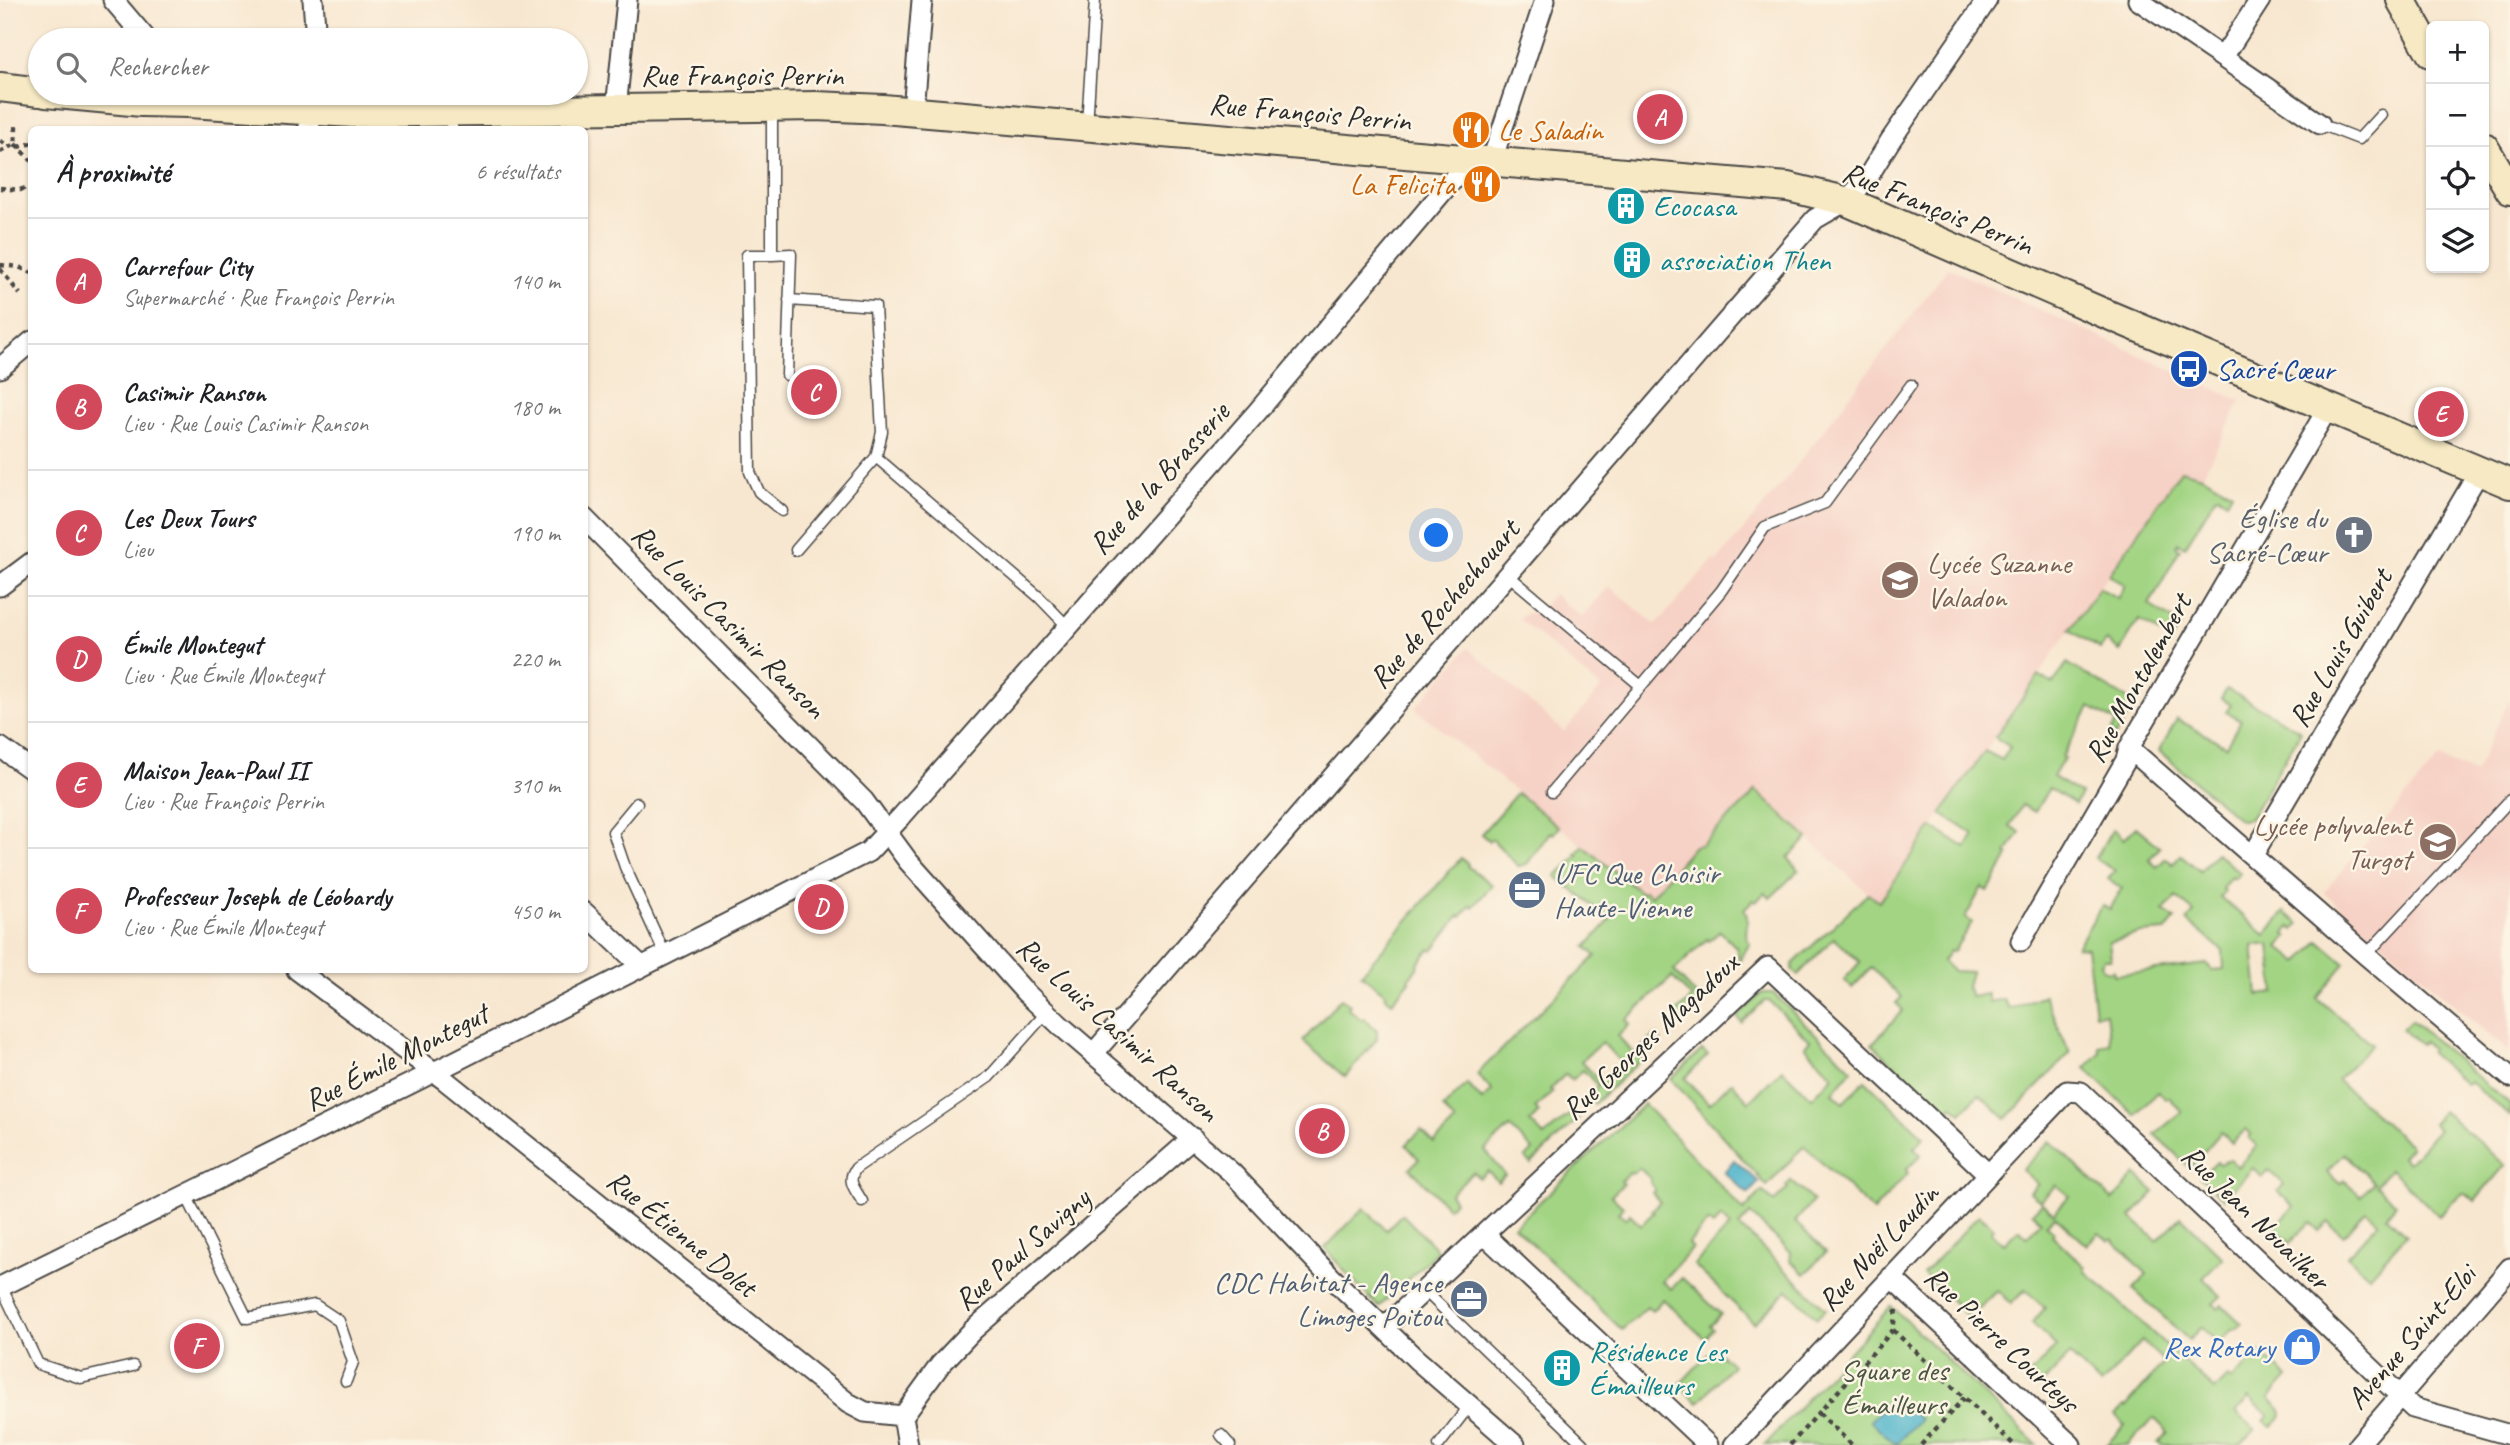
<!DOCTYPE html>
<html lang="fr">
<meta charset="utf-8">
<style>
:root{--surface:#fff;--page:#f6f6f6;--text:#202124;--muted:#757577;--line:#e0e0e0;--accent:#d1495b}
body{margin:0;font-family:Caveat,sans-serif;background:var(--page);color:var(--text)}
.controls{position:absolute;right:21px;top:21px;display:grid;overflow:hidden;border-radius:10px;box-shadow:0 2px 5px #0004}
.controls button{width:63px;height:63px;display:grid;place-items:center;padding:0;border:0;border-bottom:2px solid var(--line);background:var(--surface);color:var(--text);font:35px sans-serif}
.you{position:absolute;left:1437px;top:536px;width:24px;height:24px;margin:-18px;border:5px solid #fff;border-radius:50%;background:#1a73e8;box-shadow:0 0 0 10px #1a73e833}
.badge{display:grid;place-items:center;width:46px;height:46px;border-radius:50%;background:var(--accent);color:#fff;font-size:23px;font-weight:700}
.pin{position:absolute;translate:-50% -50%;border:4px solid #fff;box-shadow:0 2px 7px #0006}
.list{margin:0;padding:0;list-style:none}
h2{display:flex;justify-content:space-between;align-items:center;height:91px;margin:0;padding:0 28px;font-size:30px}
h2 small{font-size:23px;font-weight:400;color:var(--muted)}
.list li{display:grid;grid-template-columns:46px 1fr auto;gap:21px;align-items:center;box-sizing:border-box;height:126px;padding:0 28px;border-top:2px solid var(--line)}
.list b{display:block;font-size:26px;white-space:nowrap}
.list p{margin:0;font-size:23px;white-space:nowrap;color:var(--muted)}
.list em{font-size:23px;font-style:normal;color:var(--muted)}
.icon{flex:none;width:38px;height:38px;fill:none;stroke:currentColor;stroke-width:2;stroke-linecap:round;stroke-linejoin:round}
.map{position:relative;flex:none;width:2510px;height:1445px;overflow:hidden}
.search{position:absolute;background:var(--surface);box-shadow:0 2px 5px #0004;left:28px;top:28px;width:560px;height:77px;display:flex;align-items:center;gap:18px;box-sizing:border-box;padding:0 24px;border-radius:38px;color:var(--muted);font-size:26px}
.panel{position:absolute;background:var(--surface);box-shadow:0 2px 5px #0004;left:28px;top:126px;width:560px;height:847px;border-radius:10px}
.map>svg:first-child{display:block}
.built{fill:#f6d1c5}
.green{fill:#a2d483;stroke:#668057;stroke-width:2;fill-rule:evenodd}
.water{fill:#4cb3cb;stroke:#3c6f7b;stroke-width:2}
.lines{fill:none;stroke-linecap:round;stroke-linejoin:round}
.lane-casing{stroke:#4a4744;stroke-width:13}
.street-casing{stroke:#4a4744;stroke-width:23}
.secondary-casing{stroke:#4a4744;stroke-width:32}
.path{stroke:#4a4744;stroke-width:4.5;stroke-dasharray:5 5;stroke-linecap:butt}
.lane{stroke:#fff;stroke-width:10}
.street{stroke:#fff;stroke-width:19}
.secondary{stroke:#f6e9c3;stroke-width:28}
.labels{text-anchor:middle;stroke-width:5;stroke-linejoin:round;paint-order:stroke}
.street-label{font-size:30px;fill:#2b2b2b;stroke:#fcf5e5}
.food-label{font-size:30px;fill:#c56008;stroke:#fcf5e5;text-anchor:start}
.culture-label{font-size:30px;fill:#0d838f;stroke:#fcf5e5;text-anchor:start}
.transit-label{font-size:30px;fill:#164399;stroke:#fcf5e5;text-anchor:start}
.worship-label{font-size:30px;fill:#5b616d;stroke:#fcf5e5;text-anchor:end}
.education-label{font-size:30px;fill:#785e54;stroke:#fcf5e5;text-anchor:start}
.service-label{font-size:30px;fill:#4e5e75;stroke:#fcf5e5;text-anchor:start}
.shop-label{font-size:30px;fill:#366cbe;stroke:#fcf5e5;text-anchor:end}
.park-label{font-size:30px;fill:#495541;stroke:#fcf5e5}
</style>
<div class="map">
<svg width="2510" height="1445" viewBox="0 0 2510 1445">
<rect width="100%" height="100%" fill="#fcf5e5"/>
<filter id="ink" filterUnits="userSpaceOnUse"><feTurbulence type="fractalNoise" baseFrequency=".0143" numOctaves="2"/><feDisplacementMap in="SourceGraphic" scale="14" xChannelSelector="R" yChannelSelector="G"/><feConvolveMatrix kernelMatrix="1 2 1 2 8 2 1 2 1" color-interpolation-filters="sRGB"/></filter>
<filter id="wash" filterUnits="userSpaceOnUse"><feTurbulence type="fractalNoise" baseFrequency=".00686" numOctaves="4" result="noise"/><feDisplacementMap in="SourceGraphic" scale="28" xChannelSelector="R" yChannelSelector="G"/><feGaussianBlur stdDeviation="1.57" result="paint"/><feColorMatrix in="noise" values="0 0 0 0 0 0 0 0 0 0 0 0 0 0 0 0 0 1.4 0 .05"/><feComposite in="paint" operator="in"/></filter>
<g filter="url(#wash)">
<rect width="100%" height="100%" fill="#f8e7d0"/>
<path class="built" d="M1948 268 2241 401 2202 476 2181 471 1879 903 1755 790 1750 798 1701 845 1694 846 1651 896 1641 894 1415 708 1468 648 1564 732 1601 688 1519 619 1527 613 1539 611 1553 594 1582 617 1609 586 1656 625 1714 559 1717 562 1719 559 1794 469Z
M2510 697V1053L2324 892 2439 758 2475 773Z"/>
<path class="green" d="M2181 470 2202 476 2232 492 2227 501 2217 495 2185 547 2178 543 2176 546 2180 549 2149 605 2181 625 2172 640 2139 620 2120 651 2106 641 2100 649 2070 630 2099 588 2118 598 2125 585 2109 575Z
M2067 663 2135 704 2116 735 2111 732 2116 722 2090 707 2062 757 2064 758 2053 777 2081 794 2075 804 2049 788 2035 812 2022 805 2010 826 2020 832 2007 853 2009 855 1988 891 1982 887 1965 918 1972 922 1953 952 1950 951 1943 961 1953 971 1971 972 1967 986 1971 997 1987 994 1989 1002 2003 999 2009 1009 2044 995 2070 1053 2006 1119 1979 1094 1961 1113 1952 1105 1945 1113 1872 1044 1903 1010 1896 1003 1902 997 1871 968 1852 988 1844 980 1860 962 1834 938 1798 975 1792 970 1793 964 1868 893 1879 902 1932 827 1966 848 1974 834 1941 814 1985 751 2002 760 2010 747 1995 737 2039 675 2053 684Z
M2227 689 2301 731 2250 819 2240 820 2159 751 2177 719 2226 746 2241 720 2226 712 2231 705 2221 699Z
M1755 790 1808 838 1788 858 1799 870 1770 898 1765 892 1756 902 1753 900 1744 909C1752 920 1741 933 1750 944L1742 955 1740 963 1736 947 1720 931 1709 941 1707 939 1674 971 1702 1002 1681 1022 1674 1015 1692 998 1672 977 1626 1020 1630 1024 1618 1036 1634 1054 1656 1035 1661 1041 1594 1104 1588 1096 1598 1086 1583 1070 1572 1080 1566 1074 1550 1089 1553 1092 1535 1108 1539 1113 1530 1122 1544 1136 1573 1112 1579 1118 1531 1164 1525 1158 1533 1150 1510 1127 1485 1150 1505 1175 1498 1182 1488 1171 1479 1178 1473 1172 1450 1194 1455 1201 1448 1208 1410 1168 1419 1159 1406 1145 1421 1130 1434 1143 1455 1122 1443 1108 1467 1084 1482 1100 1492 1091 1477 1074 1596 956 1586 947 1610 920 1556 876 1578 855 1576 854 1583 846 1641 893 1644 891 1651 896 1694 846 1701 845 1750 798ZM1602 1042 1623 1065 1616 1073H1611L1601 1082 1581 1061Z
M1517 793 1559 827 1553 834 1550 832 1527 864 1519 867 1492 839 1489 841 1481 834Z
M2136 827 2160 847 2149 860 2157 867 2166 858 2173 864 2181 855 2200 871 2216 853 2240 873 2235 879 2231 877 2222 888 2225 892 2220 897 2265 935 2285 912 2299 924 2294 930 2290 927 2285 934 2288 937 2279 947 2299 963 2319 941 2345 963 2317 998 2372 1044 2337 1080 2411 1146 2402 1157 2408 1163 2438 1130 2432 1123 2443 1111 2505 1165 2475 1201 2465 1193H2461L2439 1216 2390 1169 2376 1185 2396 1204 2386 1216 2406 1235 2369 1276 2347 1256 2379 1222 2366 1211 2343 1235 2328 1222 2319 1231 2310 1222 2290 1243 2274 1228 2294 1207 2278 1191 2284 1184 2269 1170 2262 1177 2253 1168 2224 1199 2200 1177 2217 1161 2220 1164 2229 1159 2238 1167 2257 1146 2249 1138 2251 1134 2246 1129 2232 1143 2221 1132 2190 1168 2155 1134 2182 1112 2169 1097 2166 1099 2158 1092 2135 1115 2085 1068 2100 1053 2099 1046 2110 1044 2106 1013 2095 1014 2087 948 2077 947 2102 905 2110 909 2122 888 2108 879 2115 871 2095 858 2113 829 2124 839ZM2176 897 2194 912 2187 921 2223 951 2224 969 2212 970 2207 964 2114 975 2113 970 2109 972 2103 970 2101 964 2104 959H2111L2109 942 2141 933 2165 931 2175 919 2163 911ZM2270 944 2275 993 2258 995 2253 946ZM2344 1154 2374 1182 2361 1196 2344 1180 2340 1184 2327 1172Z
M1461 858 1468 864 1467 866 1492 885 1473 907 1471 905 1461 917 1459 916 1433 950 1430 949 1417 965 1418 967 1408 979 1410 981 1392 1002 1385 996 1386 994 1361 974Z
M1762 993H1773L1852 1069 1833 1093 1843 1103 1865 1080 1924 1137 1914 1148 1921 1155 1906 1170 1908 1173 1873 1211 1804 1146 1767 1186 1671 1079 1702 1050 1708 1055 1685 1078 1709 1104 1732 1082 1749 1102 1782 1069 1812 1098 1833 1076 1805 1046 1810 1040 1769 1001H1764L1742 1023 1737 1017Z
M1341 998 1350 1005 1348 1008 1362 1020 1364 1018 1377 1030V1039L1345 1077 1303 1041Z
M2411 1020 2510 1105V1116L2470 1082 2467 1085 2430 1053 2432 1049 2423 1041 2420 1044 2402 1029Z
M1644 1104 1744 1211 1762 1191 1774 1202 1788 1188 1786 1186 1791 1181 1813 1201 1795 1222 1826 1252 1805 1274 1790 1260 1791 1252 1750 1214 1739 1226 1826 1309 1817 1318 1788 1290 1754 1323 1694 1265 1730 1226 1721 1217 1713 1226 1708 1222 1688 1244 1692 1248 1662 1281 1671 1289 1682 1278 1721 1314 1710 1326 1713 1329 1705 1339 1663 1299 1652 1311 1647 1307 1622 1330 1514 1226ZM1639 1168 1651 1179 1650 1182 1655 1190 1652 1193 1660 1202 1652 1210 1654 1212 1641 1225 1630 1214 1625 1219 1618 1213 1623 1207 1611 1196 1623 1184 1621 1181 1630 1172 1632 1174Z
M2050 1141 2113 1200 2136 1175 2155 1192 2131 1217 2157 1241 2181 1217 2223 1258 2203 1278 2221 1296 2213 1304 2218 1308 2222 1305 2242 1324 2237 1329H2232L2219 1343 2201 1327 2189 1340 2133 1289 2147 1274 2112 1239 2109 1241 2099 1233 2087 1245 2055 1216 2046 1225 2054 1232 2052 1235 2085 1267 2084 1270 2215 1390 2228 1377 2232 1380 2259 1352 2288 1377 2269 1398 2281 1410 2282 1415 2272 1427 2264 1421 2269 1415 2249 1398 2236 1412 2255 1430 2240 1445H2161L2158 1443 2168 1432 2154 1418 2127 1445H2106L2125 1425 2115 1416 2124 1406 2126 1407 2165 1362 2142 1341 2101 1385 2070 1355 2041 1385 2030 1374 2056 1346 2032 1323 2045 1308 2025 1290 2011 1304 1997 1290 1970 1318 1923 1274 1979 1215 1994 1228 1991 1232 2004 1244 2019 1229 2027 1237 2041 1221 2032 1213 2042 1203 2054 1213 2069 1196 2056 1185 2040 1201 2030 1192 2038 1184 2022 1170Z
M1364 1208 1386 1230 1402 1214 1438 1251 1379 1307 1353 1281 1325 1248Z
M1891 1306 2037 1445H1765Z
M1714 1348 1732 1365 1698 1403 1679 1385Z"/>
<path class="water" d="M1734 1160 1759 1182 1748 1194 1724 1172Z
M1894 1395 1920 1419 1896 1444 1870 1421Z"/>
</g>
<g filter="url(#ink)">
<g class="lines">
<defs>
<path id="lane" d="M772 110V255L791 254 787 375
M447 114 453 130
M2320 124 2359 139 2381 115
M1087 125 1095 0
M772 255H747L750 472 759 492 782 511
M789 300 875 306 882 432 876 457 796 550
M876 457 1039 597 1067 626
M1508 575 1641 686
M1552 792 1721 591 1765 527 1825 503 1911 385
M637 803 613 832 625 867 665 954
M2366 955 2510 800
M186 1195 247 1318 315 1305 339 1321 353 1362 346 1381
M862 1201C855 1189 846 1181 856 1168L989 1077 1047 1012
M1 1286 38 1364 81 1378 133 1366
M1424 1290 1583 1444
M1221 1435 1230 1445
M1439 1445 1470 1405"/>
<path id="street" d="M113 0 147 40
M313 0 316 40
M2138 0 2320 124
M2223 57 2260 0
M616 109 627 0
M913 111 922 0
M308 130 319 93
M1492 160 1545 0
M0 368 32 341
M584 518 864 801 908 861 1025 992 1061 1026 1232 1173 1331 1277 1416 1359 1515 1445
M0 586 32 562
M0 747 32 770
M2129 748 2366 955 2510 1077
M2253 855 2479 472
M584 912 641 966
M2021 941 2126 760 2129 748 2328 408
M297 970 446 1081 848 1403 865 1412 903 1416
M1093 1054 1815 219 1846 201 1866 180 1890 141 1987 0
M1484 1234 1708 1445
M1891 1277 2071 1445
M0 1287 434 1072 868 852 901 817 1258 411 1470 159
M1385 1327 1768 967 1987 1173
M903 1416 940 1365 973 1330 1193 1138
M903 1416 908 1445
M1734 1445 2067 1091 2081 1092 2413 1408 2510 1435
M2358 1445 2510 1268"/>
<path id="secondary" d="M2401 0 2431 53
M0 87 40 92
M46 93 142 102 189 103 352 113 816 106 883 109 1788 187 1846 201 2099 311 2510 484
M2484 147 2510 190"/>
</defs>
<use href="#lane" class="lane-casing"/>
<use href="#street" class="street-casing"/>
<use href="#secondary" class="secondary-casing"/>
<path class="path" d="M0 141 9 146
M15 144 32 161
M18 147 32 143
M0 152 15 144 16 126
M0 188 20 190 32 186
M0 265 19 267 32 273
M0 269 20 294
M1893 1330 2014 1445
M1819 1413 1852 1445
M1790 1445 1893 1330 1896 1309
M1921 1445 1964 1398"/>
<use href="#lane" class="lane"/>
<use href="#street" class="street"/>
<use href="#secondary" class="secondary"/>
</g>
</g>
<defs>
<symbol id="restaurant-disc" viewBox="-11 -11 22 22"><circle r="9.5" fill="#e8710a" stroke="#fcf5e5"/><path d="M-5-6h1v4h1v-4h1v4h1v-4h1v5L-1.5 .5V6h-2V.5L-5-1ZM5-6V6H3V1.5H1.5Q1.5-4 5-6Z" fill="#fff"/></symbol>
<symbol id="building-disc" viewBox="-11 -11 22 22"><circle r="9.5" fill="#0f9aa8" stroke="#fcf5e5"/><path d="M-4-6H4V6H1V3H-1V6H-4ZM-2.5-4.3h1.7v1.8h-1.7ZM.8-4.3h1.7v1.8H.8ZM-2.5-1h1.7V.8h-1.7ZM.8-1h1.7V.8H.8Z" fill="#fff"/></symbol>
<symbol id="bus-disc" viewBox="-11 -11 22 22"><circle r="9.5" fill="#1a4fb4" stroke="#fcf5e5"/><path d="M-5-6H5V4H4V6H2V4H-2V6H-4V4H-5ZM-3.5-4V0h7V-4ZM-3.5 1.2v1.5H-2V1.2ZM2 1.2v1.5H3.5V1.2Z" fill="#fff"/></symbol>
<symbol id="church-disc" viewBox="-11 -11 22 22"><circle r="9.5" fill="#6b7280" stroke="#fcf5e5"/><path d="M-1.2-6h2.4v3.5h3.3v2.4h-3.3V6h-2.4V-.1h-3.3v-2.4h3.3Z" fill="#fff"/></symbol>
<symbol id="school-disc" viewBox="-11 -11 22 22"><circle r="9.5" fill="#8d6e63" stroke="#fcf5e5"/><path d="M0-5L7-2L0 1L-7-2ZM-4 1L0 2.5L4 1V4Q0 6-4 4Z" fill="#fff"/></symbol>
<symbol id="office-disc" viewBox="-11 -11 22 22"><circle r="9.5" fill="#5c6f8a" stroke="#fcf5e5"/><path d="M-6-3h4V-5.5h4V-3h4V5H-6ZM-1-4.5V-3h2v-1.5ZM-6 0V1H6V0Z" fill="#fff"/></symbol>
<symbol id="shop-disc" viewBox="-11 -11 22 22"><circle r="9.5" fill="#3f7fe0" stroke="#fcf5e5"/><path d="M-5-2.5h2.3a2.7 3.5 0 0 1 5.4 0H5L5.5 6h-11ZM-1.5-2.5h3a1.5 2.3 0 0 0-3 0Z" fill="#fff"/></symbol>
</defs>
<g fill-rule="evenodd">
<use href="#restaurant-disc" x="1449" y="108" width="44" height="44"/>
<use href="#restaurant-disc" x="1460" y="162" width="44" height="44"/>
<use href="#building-disc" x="1604" y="184" width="44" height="44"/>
<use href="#building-disc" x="1610" y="238" width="44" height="44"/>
<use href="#bus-disc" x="2167" y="347" width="44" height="44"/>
<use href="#church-disc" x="2332" y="513" width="44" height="44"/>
<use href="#school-disc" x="1878" y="558" width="44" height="44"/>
<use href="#school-disc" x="2416" y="820" width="44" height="44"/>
<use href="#office-disc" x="1505" y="868" width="44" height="44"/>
<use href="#office-disc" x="1447" y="1277" width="44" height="44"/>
<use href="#shop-disc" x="2280" y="1325" width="44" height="44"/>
<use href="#building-disc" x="1540" y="1346" width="44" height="44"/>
</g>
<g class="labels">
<g class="street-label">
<text x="742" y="85">Rue François Perrin</text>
<text transform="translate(1310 112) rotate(5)" y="10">Rue François Perrin</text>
<text transform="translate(1938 208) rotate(22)" y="10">Rue François Perrin</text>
<text transform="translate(1159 478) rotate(-48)" y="10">Rue de la Brasserie</text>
<text transform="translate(1444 604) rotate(-49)" y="10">Rue de Rochechouart</text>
<text transform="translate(729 621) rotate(45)" y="10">Rue Louis Casimir Ranson</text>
<text transform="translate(2340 648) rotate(-60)" y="10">Rue Louis Guibert</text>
<text transform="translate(2138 678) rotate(-61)" y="10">Rue Montalembert</text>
<text transform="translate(1118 1029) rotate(42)" y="10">Rue Louis Casimir Ranson</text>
<text transform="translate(1650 1036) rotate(-43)" y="10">Rue Georges Magadoux</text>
<text transform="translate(396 1057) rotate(-27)" y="10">Rue Émile Montegut</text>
<text transform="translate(2256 1217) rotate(44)" y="10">Rue Jean Nouailher</text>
<text transform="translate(682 1233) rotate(39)" y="10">Rue Étienne Dolet</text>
<text transform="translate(1878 1247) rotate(-47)" y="10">Rue Noël Laudin</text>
<text transform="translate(1022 1249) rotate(-41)" y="10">Rue Paul Savigny</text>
<text transform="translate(2411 1337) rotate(-49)" y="10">Avenue Saint-Eloi</text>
<text transform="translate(2002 1339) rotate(43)" y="10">Rue Pierre Courteys</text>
</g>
<g class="food-label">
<text x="1498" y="140">Le Saladin</text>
<text x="1455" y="194" text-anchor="end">La Felicita</text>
</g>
<g class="culture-label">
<text x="1653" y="216">Ecocasa</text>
<text x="1659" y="270">association Then</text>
<text x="1589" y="1361">Résidence Les<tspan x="1589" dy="34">Émailleurs</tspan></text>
</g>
<g class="transit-label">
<text x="2216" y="379">Sacré Cœur</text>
</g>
<g class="worship-label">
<text x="2327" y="528">Église du<tspan x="2327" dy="34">Sacré-Cœur</tspan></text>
</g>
<g class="education-label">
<text x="1927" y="573">Lycée Suzanne<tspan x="1927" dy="34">Valadon</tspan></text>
<text x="2411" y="835" text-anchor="end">Lycée polyvalent<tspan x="2411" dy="34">Turgot</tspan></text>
</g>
<g class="service-label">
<text x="1554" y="883">UFC Que Choisir<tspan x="1554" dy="34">Haute-Vienne</tspan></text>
<text x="1442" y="1292" text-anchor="end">CDC Habitat - Agence<tspan x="1442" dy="34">Limoges Poitou</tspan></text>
</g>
<g class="shop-label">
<text x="2275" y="1357">Rex Rotary</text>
</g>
<g class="park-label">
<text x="1894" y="1380">Square des<tspan x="1894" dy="34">Émailleurs</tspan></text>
</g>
</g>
</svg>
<div class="controls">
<button>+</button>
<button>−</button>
<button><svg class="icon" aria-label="locate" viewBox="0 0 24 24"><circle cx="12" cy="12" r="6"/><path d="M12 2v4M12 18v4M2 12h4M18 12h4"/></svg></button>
<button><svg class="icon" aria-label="layers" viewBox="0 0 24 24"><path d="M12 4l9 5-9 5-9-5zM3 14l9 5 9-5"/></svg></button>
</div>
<div class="you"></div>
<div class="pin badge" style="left:1660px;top:117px">A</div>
<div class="pin badge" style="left:1322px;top:1131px">B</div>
<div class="pin badge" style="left:814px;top:392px">C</div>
<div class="pin badge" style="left:821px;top:907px">D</div>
<div class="pin badge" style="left:2441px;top:414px">E</div>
<div class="pin badge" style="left:197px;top:1346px">F</div>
<div class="search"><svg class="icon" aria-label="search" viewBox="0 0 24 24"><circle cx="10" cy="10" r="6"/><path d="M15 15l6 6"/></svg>Rechercher</div>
<section class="panel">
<h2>À proximité<small>6 résultats</small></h2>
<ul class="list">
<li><span class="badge">A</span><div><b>Carrefour City</b><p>Supermarché · Rue François Perrin</p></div><em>140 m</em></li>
<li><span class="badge">B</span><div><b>Casimir Ranson</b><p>Lieu · Rue Louis Casimir Ranson</p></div><em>180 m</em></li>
<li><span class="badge">C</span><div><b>Les Deux Tours</b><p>Lieu</p></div><em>190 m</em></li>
<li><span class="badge">D</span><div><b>Émile Montegut</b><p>Lieu · Rue Émile Montegut</p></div><em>220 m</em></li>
<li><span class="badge">E</span><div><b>Maison Jean-Paul II</b><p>Lieu · Rue François Perrin</p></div><em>310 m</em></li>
<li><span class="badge">F</span><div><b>Professeur Joseph de Léobardy</b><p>Lieu · Rue Émile Montegut</p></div><em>450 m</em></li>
</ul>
</section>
</div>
